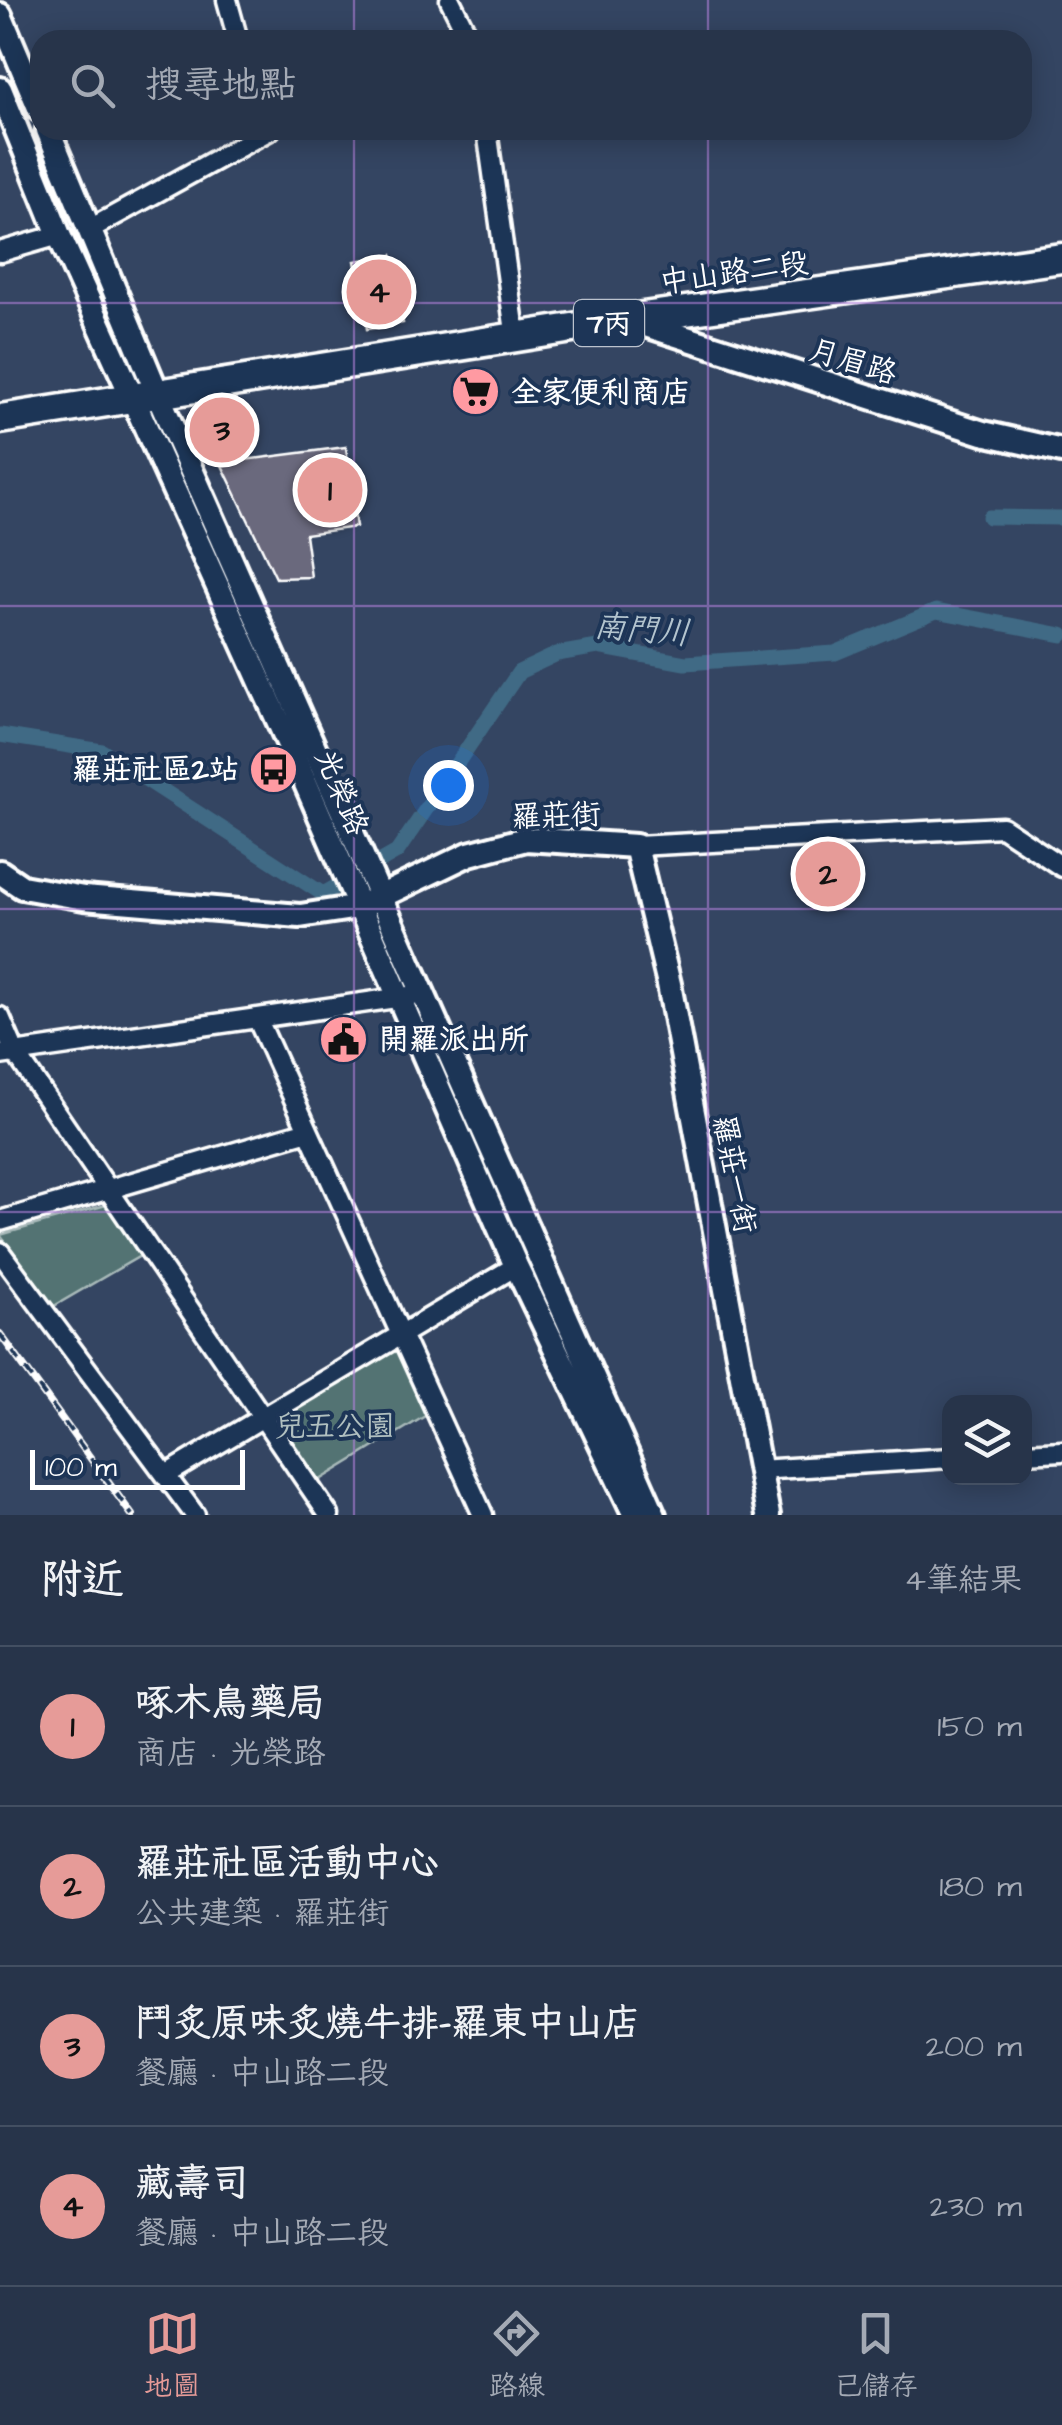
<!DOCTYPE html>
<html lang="zh-TW">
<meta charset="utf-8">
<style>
:root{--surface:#27344a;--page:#2f3c51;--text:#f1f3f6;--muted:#a4aab5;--line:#434f62;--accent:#e69b98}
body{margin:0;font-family:"Architects Daughter","LXGW WenKai TC",sans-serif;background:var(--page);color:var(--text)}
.controls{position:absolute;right:30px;bottom:30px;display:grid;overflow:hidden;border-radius:20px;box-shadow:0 5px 25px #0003}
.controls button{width:90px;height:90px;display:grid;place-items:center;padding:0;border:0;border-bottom:2px solid var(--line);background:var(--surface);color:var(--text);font:50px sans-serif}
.scale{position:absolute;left:30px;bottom:25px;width:215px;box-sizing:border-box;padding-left:10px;border:5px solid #fff;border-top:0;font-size:28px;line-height:35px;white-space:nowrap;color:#fff;-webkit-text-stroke:8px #1d3557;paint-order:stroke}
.you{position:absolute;left:448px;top:785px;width:35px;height:35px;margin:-25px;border:8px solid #fff;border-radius:50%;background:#1a73e8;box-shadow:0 0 0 15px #1a73e833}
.badge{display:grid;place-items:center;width:65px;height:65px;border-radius:50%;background:var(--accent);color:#111;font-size:32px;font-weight:700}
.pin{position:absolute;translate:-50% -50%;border:5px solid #fff;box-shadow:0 2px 10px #0006}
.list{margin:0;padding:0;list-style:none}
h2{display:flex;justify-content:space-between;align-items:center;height:130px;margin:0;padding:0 40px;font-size:42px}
h2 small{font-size:32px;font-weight:400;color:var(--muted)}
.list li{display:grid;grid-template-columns:65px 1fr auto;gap:30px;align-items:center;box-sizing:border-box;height:160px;padding:0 40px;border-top:2px solid var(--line)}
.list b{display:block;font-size:38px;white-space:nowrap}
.list p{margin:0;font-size:32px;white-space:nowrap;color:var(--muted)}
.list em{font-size:32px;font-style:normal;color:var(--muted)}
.icon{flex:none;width:55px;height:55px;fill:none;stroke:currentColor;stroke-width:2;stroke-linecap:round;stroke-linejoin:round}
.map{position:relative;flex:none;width:1062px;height:1515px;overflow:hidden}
.search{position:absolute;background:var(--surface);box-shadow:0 5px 25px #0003;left:30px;right:30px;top:30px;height:110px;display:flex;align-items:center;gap:25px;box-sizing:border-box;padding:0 35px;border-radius:30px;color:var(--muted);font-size:38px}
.sheet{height:770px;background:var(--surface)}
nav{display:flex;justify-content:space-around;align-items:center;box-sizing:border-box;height:140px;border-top:2px solid var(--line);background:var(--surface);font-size:28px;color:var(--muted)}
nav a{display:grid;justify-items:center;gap:5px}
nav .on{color:var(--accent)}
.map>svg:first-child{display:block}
.green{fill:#527373;stroke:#a8b9b9;stroke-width:2.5}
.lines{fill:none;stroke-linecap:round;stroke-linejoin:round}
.canal{stroke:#406b85;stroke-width:15}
.building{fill:#6a697d;stroke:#fff;stroke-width:2.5}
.street-casing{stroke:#fff;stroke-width:25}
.secondary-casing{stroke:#fff;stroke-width:30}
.primary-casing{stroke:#fff;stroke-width:35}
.street{stroke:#1d3557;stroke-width:18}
.secondary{stroke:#1d3557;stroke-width:22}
.primary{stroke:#1d3557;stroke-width:28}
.rail-casing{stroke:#fff;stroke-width:8}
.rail{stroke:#1d3557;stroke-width:4;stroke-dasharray:11;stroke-linecap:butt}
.grid{fill:none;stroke:#b080d9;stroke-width:2.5;stroke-opacity:0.55}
.labels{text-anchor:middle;stroke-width:8;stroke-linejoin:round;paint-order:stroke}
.shield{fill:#1d3557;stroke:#bbc2cd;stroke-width:2.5}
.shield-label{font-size:28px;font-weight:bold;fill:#fff}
.street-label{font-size:30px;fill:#fff;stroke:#1d3557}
.poi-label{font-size:30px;font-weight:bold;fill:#fff;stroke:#1d3557;text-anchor:start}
.park-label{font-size:30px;fill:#b1c0c0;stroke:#1d3557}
.water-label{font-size:32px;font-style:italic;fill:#b3c4ce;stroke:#1d3557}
</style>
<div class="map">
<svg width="1062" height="1515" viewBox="0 0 1062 1515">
<rect width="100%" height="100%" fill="#344562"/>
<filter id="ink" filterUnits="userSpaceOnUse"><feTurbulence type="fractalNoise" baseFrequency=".01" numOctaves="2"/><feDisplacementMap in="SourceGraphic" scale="20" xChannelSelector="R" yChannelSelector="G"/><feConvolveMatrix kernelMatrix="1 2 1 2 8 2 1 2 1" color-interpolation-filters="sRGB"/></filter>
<g filter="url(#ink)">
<path class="green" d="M106 1205 140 1256 54 1306 0 1235Z
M397 1347 430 1413 315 1483 272 1419Z"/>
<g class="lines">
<path class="canal" d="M989 517 1062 518
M0 735 102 751 323 894 397 852 519 672 557 654 598 647 685 663 835 653 936 611 1062 635"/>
</g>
<path class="building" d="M392 255 403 323 367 329 355 261Z
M346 447 356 527 305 534 311 577 276 578 221 463Z
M822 855H843L844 883 812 884 811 866H823Z"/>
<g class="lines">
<defs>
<path id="street" d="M227 0 238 40
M450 0 470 40
M487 130 516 339
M90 229 270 130
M0 252 59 235
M636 846 1002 827 1062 867
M0 1017 15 1052 329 1515
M258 1020 483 1515
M0 1055 410 996
M0 1221 308 1131
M0 1252 195 1515
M1024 1453 1062 1451
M758 1470 950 1458
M166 1475 516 1266"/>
<path id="secondary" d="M0 15 40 110
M0 89 59 235 286 738 516 1266 635 1515
M48 130 158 395 654 1515
M630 320 983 433 1062 451
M0 872 22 887 84 898 300 916 359 907 469 854 526 839 636 846 669 984 768 1515"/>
<path id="primary" d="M0 419 629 319 1062 258"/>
</defs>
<use href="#street" class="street-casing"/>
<use href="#secondary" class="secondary-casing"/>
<use href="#primary" class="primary-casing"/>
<use href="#street" class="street"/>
<use href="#secondary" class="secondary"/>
<use href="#primary" class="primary"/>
<defs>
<path id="rail" d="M0 1334 132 1515"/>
</defs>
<use href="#rail" class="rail-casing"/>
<use href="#rail" class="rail"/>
</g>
</g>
<path class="grid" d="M354 0V40M708 0V40M354 130V1515M708 130V1515M0 303H1062M0 606H1062M0 909H1062M0 1212H1062"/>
<defs>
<symbol id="supermarket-disc" viewBox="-11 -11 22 22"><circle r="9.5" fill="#ff9aa2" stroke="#1d3557"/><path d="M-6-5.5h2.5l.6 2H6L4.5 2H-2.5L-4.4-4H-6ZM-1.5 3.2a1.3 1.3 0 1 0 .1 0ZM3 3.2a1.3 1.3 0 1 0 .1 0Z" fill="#111"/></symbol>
<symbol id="bus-disc" viewBox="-11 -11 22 22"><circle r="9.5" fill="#ff9aa2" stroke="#1d3557"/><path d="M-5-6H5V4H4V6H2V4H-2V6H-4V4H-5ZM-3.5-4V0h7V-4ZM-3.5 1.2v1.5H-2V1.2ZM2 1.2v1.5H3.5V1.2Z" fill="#111"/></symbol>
<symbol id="civic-disc" viewBox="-11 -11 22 22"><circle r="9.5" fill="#ff9aa2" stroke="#1d3557"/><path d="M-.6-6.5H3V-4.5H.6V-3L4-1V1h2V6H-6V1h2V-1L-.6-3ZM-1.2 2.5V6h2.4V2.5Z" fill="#111"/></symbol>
</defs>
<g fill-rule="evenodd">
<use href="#supermarket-disc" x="448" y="364" width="55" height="55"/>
<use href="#bus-disc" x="246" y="742" width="55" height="55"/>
<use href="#civic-disc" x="316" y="1012" width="55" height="55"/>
</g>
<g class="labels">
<rect class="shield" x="574" y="300" width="70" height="46" rx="8"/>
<g class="shield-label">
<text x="609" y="333">7丙</text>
</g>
<g class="street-label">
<text transform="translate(734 272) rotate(-8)" y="10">中山路二段</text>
<text transform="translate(853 361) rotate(17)" y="10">月眉路</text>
<text transform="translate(342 792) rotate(67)" y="10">光榮路</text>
<text transform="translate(556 815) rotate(-2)" y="10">羅莊街</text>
<text transform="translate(735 1174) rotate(79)" y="10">羅莊一街</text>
</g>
<g class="poi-label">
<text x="511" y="402">全家便利商店</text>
<text x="239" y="779" text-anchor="end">羅莊社區2站</text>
<text x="379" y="1049">開羅派出所</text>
</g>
<g class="park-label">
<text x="335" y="1436">兒五公園</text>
</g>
<g class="water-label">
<text transform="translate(642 629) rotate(5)" y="11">南門川</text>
</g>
</g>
</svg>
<div class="controls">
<button><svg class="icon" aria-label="layers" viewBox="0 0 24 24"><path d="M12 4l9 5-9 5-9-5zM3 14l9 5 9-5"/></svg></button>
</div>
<div class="scale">100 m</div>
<div class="you"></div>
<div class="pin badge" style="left:330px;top:490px">1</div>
<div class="pin badge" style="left:828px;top:874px">2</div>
<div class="pin badge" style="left:222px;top:430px">3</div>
<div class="pin badge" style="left:379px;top:292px">4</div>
<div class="search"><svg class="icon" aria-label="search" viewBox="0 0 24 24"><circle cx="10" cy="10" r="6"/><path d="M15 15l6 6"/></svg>搜尋地點</div>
</div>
<section class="sheet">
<h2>附近<small>4筆結果</small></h2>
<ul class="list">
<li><span class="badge">1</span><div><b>啄木鳥藥局</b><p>商店 · 光榮路</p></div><em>150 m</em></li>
<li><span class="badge">2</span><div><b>羅莊社區活動中心</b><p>公共建築 · 羅莊街</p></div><em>180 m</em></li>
<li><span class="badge">3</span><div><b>鬥炙原味炙燒牛排-羅東中山店</b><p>餐廳 · 中山路二段</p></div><em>200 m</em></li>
<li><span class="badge">4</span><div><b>藏壽司</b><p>餐廳 · 中山路二段</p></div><em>230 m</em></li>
</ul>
</section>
<nav>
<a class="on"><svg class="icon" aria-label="map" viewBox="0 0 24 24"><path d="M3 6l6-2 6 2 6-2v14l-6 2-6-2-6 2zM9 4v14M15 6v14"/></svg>地圖</a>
<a><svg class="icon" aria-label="directions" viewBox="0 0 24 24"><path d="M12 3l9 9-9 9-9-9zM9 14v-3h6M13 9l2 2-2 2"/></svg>路線</a>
<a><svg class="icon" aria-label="saved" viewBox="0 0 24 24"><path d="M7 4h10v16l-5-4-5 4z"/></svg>已儲存</a>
</nav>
